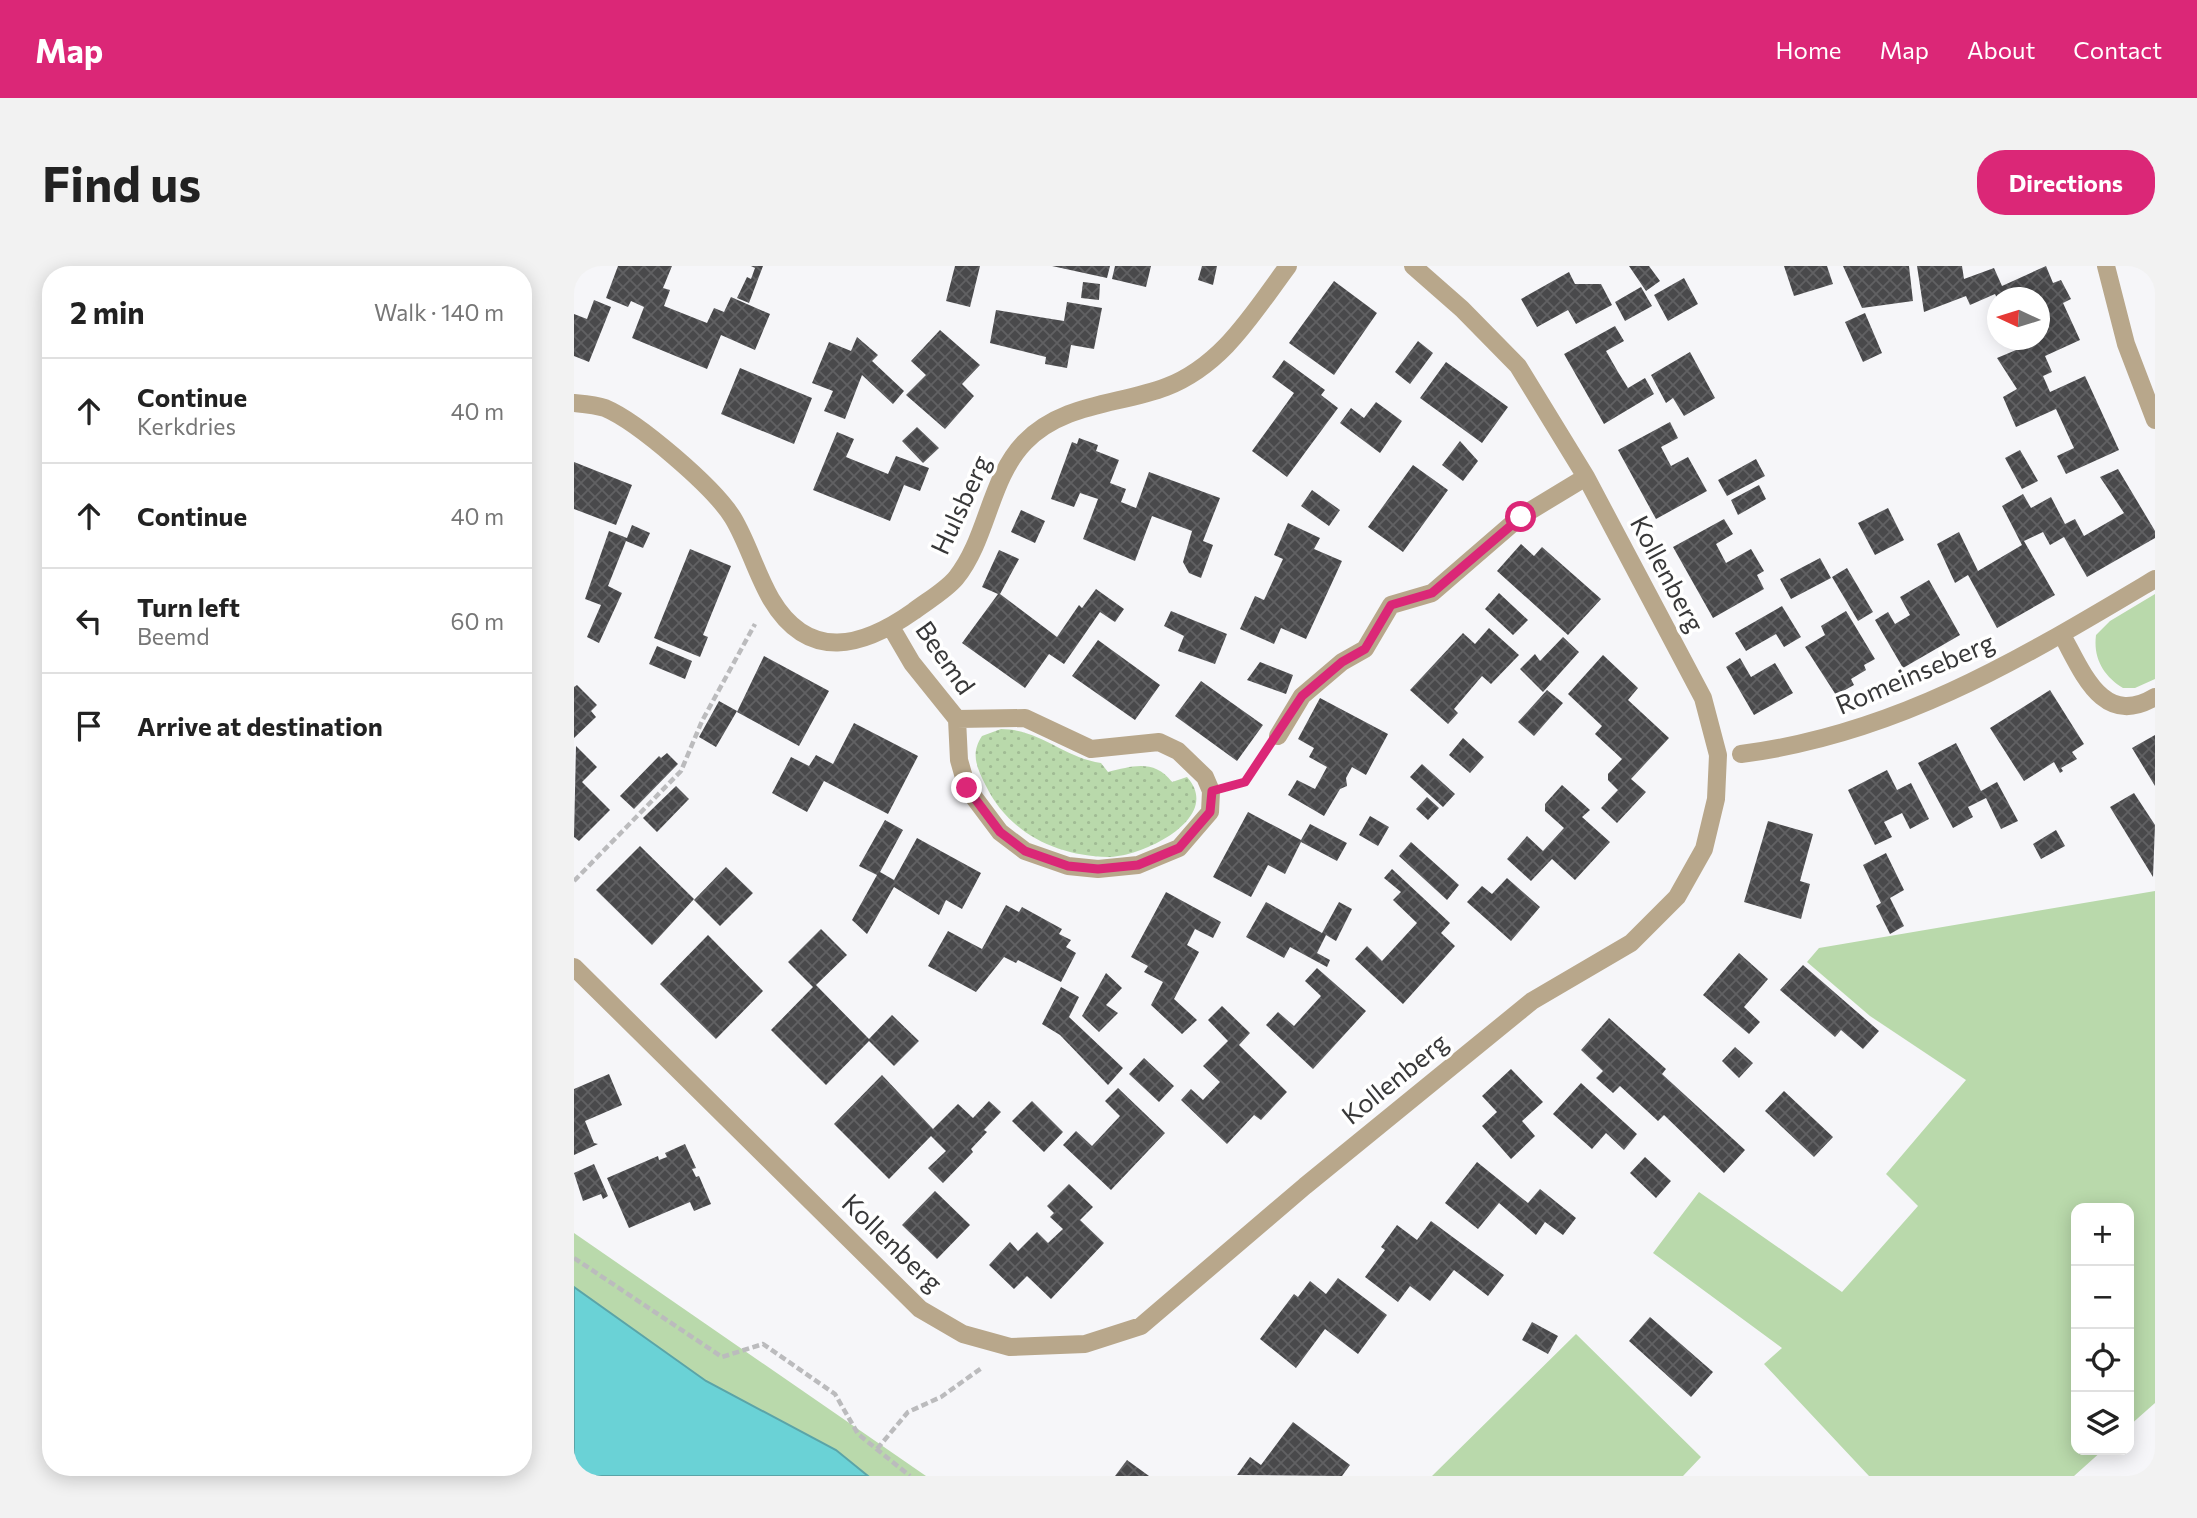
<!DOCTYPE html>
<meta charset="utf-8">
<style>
:root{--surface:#fff;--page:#f2f2f2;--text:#222;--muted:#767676;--line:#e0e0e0;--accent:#db2777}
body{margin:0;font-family:Commissioner,sans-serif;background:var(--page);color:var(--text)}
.controls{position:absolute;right:21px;bottom:21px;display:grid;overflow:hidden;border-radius:14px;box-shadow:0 4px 18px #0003}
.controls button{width:63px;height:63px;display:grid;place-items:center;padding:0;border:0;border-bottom:2px solid var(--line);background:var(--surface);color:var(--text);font:35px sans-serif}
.compass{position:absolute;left:1413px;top:21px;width:63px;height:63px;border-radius:50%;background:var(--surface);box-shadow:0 4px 18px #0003;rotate:274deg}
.stop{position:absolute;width:21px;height:21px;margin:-16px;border:5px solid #db2777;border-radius:50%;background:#fff}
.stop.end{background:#db2777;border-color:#fff;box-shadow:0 2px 7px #0008}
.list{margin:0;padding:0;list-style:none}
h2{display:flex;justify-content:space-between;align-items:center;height:91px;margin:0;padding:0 28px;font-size:30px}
h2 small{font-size:23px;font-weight:400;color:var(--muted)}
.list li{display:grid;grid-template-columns:46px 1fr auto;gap:21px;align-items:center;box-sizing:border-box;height:105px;padding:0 28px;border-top:2px solid var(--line)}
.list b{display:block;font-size:26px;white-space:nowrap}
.list p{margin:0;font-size:23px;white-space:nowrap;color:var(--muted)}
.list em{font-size:23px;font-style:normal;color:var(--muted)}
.icon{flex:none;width:38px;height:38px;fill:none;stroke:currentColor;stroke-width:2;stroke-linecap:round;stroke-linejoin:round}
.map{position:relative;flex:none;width:1581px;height:1210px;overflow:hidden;border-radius:28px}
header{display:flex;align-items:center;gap:42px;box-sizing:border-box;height:98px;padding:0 35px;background:var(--accent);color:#fff}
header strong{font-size:33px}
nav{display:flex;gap:38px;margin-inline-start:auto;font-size:24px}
.intro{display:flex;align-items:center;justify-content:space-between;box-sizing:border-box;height:168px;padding:0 42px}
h1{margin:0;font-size:49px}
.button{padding:18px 32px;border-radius:28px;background:var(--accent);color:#fff;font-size:24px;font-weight:700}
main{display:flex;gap:42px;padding:0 42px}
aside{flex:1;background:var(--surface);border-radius:28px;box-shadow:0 4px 18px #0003}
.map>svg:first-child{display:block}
.grass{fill:#b9d9ab}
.park{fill:url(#park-dots)}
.water{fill:#6ad2d6;stroke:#5ba4a7;stroke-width:2}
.building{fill:url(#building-cross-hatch)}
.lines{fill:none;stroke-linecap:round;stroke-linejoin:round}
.path{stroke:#bbbbbd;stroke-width:4.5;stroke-dasharray:7 3.5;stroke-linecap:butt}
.minor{stroke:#b8a78b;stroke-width:18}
.route{stroke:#db2777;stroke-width:9}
.labels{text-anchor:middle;stroke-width:7;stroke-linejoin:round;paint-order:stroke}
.street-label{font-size:26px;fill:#383839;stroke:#fff}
</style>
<header>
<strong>Map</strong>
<nav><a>Home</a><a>Map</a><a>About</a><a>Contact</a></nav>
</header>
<div class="intro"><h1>Find us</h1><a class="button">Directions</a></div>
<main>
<aside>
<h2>2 min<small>Walk · 140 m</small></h2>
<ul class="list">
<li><svg class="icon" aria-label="ahead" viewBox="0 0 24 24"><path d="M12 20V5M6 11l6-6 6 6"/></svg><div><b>Continue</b><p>Kerkdries</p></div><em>40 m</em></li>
<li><svg class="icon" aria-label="ahead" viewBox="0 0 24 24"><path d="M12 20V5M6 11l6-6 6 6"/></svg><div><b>Continue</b></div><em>40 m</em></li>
<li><svg class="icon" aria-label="left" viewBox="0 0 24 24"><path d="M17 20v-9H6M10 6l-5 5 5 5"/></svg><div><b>Turn left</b><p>Beemd</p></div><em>60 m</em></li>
<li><svg class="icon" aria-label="arrive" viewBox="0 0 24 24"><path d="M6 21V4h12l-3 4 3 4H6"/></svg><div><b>Arrive at destination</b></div></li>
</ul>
</aside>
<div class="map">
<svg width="1581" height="1210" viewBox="0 0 1581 1210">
<defs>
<pattern id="park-dots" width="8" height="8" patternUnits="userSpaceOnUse" patternTransform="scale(1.75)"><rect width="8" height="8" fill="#b9d9ab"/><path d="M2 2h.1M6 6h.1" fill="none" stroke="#a0bb94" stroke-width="1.8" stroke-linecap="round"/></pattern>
<pattern id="building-cross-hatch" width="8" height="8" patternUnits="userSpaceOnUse" patternTransform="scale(1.75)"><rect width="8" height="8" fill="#49494b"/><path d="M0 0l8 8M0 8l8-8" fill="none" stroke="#616163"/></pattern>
</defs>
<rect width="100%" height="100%" fill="#f6f6f9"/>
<path class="grass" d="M1581 328V413L1561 422H1549C1530 410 1519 393 1522 369L1536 355Z
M1581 625V1137L1555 1160V942H1502V1184H1529L1500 1210H1295L1190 1098 1208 1082 1079 987 1125 926 1268 1026 1344 940 1312 908 1392 814 1296 750 1233 696 1245 682Z
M0 967 352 1210H294L262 1184 132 1115 0 1021Z
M1002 1068 1127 1191 1109 1210H858Z"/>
<path class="park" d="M427 463C465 463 491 492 527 497L534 506C559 500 580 493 598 516L613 511C650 552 568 591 534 591 482 590 435 567 412 520 403 502 396 488 408 470Z"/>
<path class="water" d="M0 1021 132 1115 262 1184 294 1210H6L0 1206Z"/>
<path class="building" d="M44 0H98L89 22 96 24 90 40 133 57 140 42 150 46 157 31 196 48 181 84 147 69 133 103 58 72 70 41 57 35 54 41 32 32Z
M177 0H189L175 37 163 32 173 11 177 13 181 2Z
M381 0H406L396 41 372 35Z
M478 0H536L533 12Z
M541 0H577L572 21 538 13Z
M628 0H643L639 19 624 14Z
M1055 0H1075L1086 15 1072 25Z
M1210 0H1253L1259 18 1220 30Z
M1269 0H1335L1339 35 1288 42Z
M1343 0H1388L1390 13 1420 2 1428 20 1472 0 1479 17 1487 14 1497 33 1489 37 1506 74 1471 90 1478 106 1469 110 1476 126 1511 110 1545 184 1492 208 1483 190 1500 182 1482 143 1442 161 1429 131 1443 123 1423 92 1466 74V32H1423L1421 28 1396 39 1392 30 1350 46Z
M995 6 1001 18H1027L1038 39 1002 58 994 44 963 61 947 33Z
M1110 12 1124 38 1094 55 1080 29Z
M760 15 803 47 760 109 715 77Z
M509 16 526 18 525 34 507 32Z
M1067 21 1078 40 1051 55 1041 36Z
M20 34 37 41 15 96 0 90V48L13 53Z
M493 36 528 42 520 83 497 79 493 102 471 98 472 91 416 77 422 44 490 55Z
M1291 47 1308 87 1289 96 1271 56Z
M1041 60 1050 75 1032 85 1044 106 1054 122 1071 112 1080 128 1030 158 990 88Z
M366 64 406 99 388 118 400 130 371 163 332 129 352 109 337 95Z
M283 71 304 89 298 95 330 125 319 138 288 109 271 153 250 145 259 125 238 117 255 76 277 85Z
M844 75 859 87 836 118 821 106Z
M1116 86 1141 132 1110 150 1099 132 1092 137 1077 109Z
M710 94 751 124 747 129 764 142 713 211 678 185 720 127 698 111Z
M872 96 934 141 908 177 846 132Z
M166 102 238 132 220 178 147 148Z
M802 136 828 155 806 187 766 157 777 142 790 152Z
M1096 156 1104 172 1087 181 1097 200 1114 191 1133 225 1082 253 1044 184Z
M343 161 365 182 349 197 328 175Z
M263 166 280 173 272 191 314 208 322 190 355 202 346 225 330 219 316 255 239 224Z
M505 172 524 179 522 185 545 194 536 217 552 223 547 236 562 242 575 206 646 232 629 275 639 279 627 312 615 307 609 296 618 265 578 250 561 295 509 273 524 233 506 227 500 241 477 233 498 176 503 178Z
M886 175 904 195 889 215 868 199Z
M1446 184 1464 215 1448 223 1431 192Z
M1182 193 1191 210 1153 230 1144 214Z
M0 196 58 219 42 259 0 243Z
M839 199 874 224 829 286 794 261Z
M1544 203 1581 265V272L1513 311 1490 271 1476 279 1469 266 1450 275 1481 329 1423 362 1394 309 1381 317 1363 278 1385 266 1404 305 1448 279 1428 240 1449 228 1457 242 1477 231 1491 258 1501 253 1510 270 1550 247 1526 211Z
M1185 219 1192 233 1164 249 1157 234Z
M738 224 766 244 755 260 727 240Z
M1314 242 1330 274 1301 289 1284 257Z
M447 244 471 255 461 277 437 266Z
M1150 253 1159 268 1142 278 1152 297 1177 283 1190 305 1183 309 1190 323 1139 352 1099 281Z
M714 257 746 272 740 283 768 295 732 373 707 362 700 378 666 363 681 330 690 334 709 293 700 289Z
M58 259 76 267 69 282 52 275 34 320 48 327 25 377 13 371 27 339 11 333 35 265 53 272Z
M947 278 960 290 968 281 1027 333 994 369 923 305Z
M116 283 157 300 129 369 134 371 126 391 80 372Z
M425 284 445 293 426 328 483 371 505 339 508 342 522 323 550 343 541 356 526 346 490 398 475 388 451 422 388 377 424 328 408 321Z
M1246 292 1257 312 1217 333 1206 313Z
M1273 302 1299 346 1284 355 1258 311Z
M1355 314 1386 369 1329 402 1301 354 1314 346 1321 358 1336 349 1326 331Z
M925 327 954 354 939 369 911 343Z
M1208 340 1227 371 1210 381 1202 368 1172 385 1161 367Z
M597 345 653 368 641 398 604 385 610 370 590 360Z
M1272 345 1301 393 1290 399 1292 404 1277 413 1280 419 1262 429 1231 381 1251 369 1247 360Z
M915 362 945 389 917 418 908 410 880 443 884 447 874 458 836 424 889 367 901 378Z
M989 371 1005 386 969 426 946 403 961 388 966 395Z
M524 374 586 419 561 454 498 410Z
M83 380 118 395 111 413 75 398Z
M1029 389 1064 422 1054 434 1095 472 1057 513 1072 526 1043 557 1027 542 1044 524 1034 514V508L1048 493 1021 468 1028 460 994 428Z
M190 390 255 425 225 480 163 446Z
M1166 392 1177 411 1201 397 1219 427 1180 449 1152 401Z
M686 396 719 409 712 428 673 414Z
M627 415 689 459 663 495 601 450Z
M3 419 23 439 17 445 22 451 0 472V421Z
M973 424 989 437 960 470 944 456Z
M1476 424 1510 478 1498 486 1503 493 1487 502 1489 505 1486 507 1480 496 1450 515 1416 462Z
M746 432 814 468 792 509 778 501 772 512 773 520 766 523 750 550 714 529 723 514 741 523 753 501 735 491 740 482 724 473Z
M145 435 163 445 142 481 125 471Z
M280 457 344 490 314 548 250 515 233 546 198 527 217 491 235 500 242 489 259 498Z
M1581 469V520L1558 482Z
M889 472 910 491 896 507 875 489Z
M1382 477 1407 525 1423 516 1444 555 1427 563 1412 532 1394 541 1399 551 1379 562 1344 497Z
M2 480 23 501 8 516 36 544 5 575 0 571Z
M93 487 104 498 60 543 46 530 85 490 87 492Z
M848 498 881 528 869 541 836 511Z
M1313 504 1323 524 1337 517 1355 553 1336 563 1328 547 1310 556 1318 571 1301 579 1274 524Z
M988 519 1016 544 1008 551 1036 576 1001 614 978 593 957 615 933 593 953 570 969 585 990 562 971 545V538Z
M102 520 115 533 83 566 69 552Z
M1560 527 1581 559 1579 611 1536 541Z
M853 531 865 542 854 554 842 543Z
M674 546 727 574 736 558 773 577 763 595 727 576 711 608 694 599 677 631 639 611Z
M796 550 815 561 804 580 785 569Z
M311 554 329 564 306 606 320 614 343 572 407 607 388 643 372 634 365 649 320 621 293 668 278 654 303 609 285 600Z
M1194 555 1239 568 1226 615 1236 618 1227 653 1170 636Z
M1482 564 1491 580 1467 593 1459 578Z
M837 576 885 619 873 634 825 590Z
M66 580 120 633 78 679 22 624Z
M1312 587 1330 624 1316 632 1330 660 1316 668 1302 640 1307 637 1289 599Z
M152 601 179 627 146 660 120 634Z
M818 603 876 657 867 667 881 680 829 738 781 693 793 680 808 695 843 657 819 634 827 626 810 612Z
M933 612 966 641 937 675 893 636 908 620 918 628Z
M592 626 647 656 639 672 621 663 613 679 625 686 600 733 623 754 608 768 577 739 589 716 570 706 574 700 557 691Z
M692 636 748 667 765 636 778 643 762 675 752 669 743 687 756 694 753 701 716 681 710 692 672 671Z
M432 639 445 646 448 641 488 663 485 668 497 674 492 681 502 687 487 716 444 694 442 697 430 691 402 726 354 700 374 665 408 683Z
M247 663 273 689 242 719 295 773 318 749 345 775 320 800 295 775 252 819 197 764 239 721 214 696Z
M134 669 189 725 142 773 86 718Z
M1165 687 1194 713 1170 741 1186 756 1175 768 1129 729Z
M1229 699 1305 765 1289 783 1267 764 1261 771 1206 724Z
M743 702 792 745 739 803 692 759 704 746 720 760 747 730 731 715Z
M532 707 548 722 532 739 544 747 525 766 508 750Z
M487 721 505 731 495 751 549 802 534 819 486 769 468 758Z
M648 740 676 767 665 779 713 826 687 854 680 849 653 878 607 834 617 823 629 834 646 816 629 800 654 775 634 754Z
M1035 752 1092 803 1088 808 1171 884 1150 907 1090 849 1084 855 1046 820 1039 827 1022 812 1029 805 1007 784Z
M1161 781 1179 797 1165 812 1148 795Z
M570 792 600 820 585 836 555 808Z
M937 803 969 836 948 855 961 870 937 893 908 860 923 846 908 830Z
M35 808 48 839 11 855 20 877 24 878 0 889V823Z
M308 809 359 863 384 838 399 852 415 835 427 846 410 864 413 866 397 883 399 886 369 917 354 902 372 885 357 870 315 913 260 858Z
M1007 817 1063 868 1050 884 1032 867 1018 883 979 848Z
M544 822 591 867 537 924 489 879 502 865 518 880 546 850 531 835Z
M1210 825 1259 871 1240 891 1191 845Z
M458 835 489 866 470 886 438 855Z
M111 878 122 902 118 903 122 911 125 910 137 938 120 945 116 936 55 962 33 912 84 890 85 894 93 891 91 887Z
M1071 891 1097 915 1082 932 1056 907Z
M903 896 954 937 966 923 1002 952 989 969 971 956 962 969 925 937 904 963 871 937Z
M20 898 34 930 29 933 27 928 9 935 0 907Z
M495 918 519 941 506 954 530 977 477 1033 453 1010 440 1023 415 999 436 976 444 985 463 966 474 977 489 963 476 951 480 947 473 940Z
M361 925 396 959 363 993 328 959Z
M857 955 930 1009 914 1030 880 1004 856 1035 836 1020 824 1036 791 1011 811 984 807 981 823 959 843 974Z
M764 1012 813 1049 784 1088 751 1063 722 1102 686 1073 720 1028 724 1031 736 1015 752 1028Z
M1076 1051 1139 1106 1117 1131 1055 1075Z
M958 1056 984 1070 974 1088 948 1074Z
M719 1156 776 1199 768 1210 663 1209 676 1191 687 1199Z
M553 1194 575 1210H541Z"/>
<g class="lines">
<path class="path" d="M662 518 671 516 689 491
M0 615 107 505 128 455 181 358
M0 992 148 1091 189 1078 261 1128 284 1168 336 1210
M303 1183 334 1146 367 1131 409 1101"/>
<path class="minor" d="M1532 0 1552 78 1581 154
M0 137C10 138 22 139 31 142 64 156 140 221 159 252 174 277 182 307 197 333 235 397 289 381 340 345 353 335 371 325 382 312 414 272 415 213 451 176 489 137 544 139 592 121 649 99 679 47 714 0
M317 361 338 397 383 453 451 452 517 483 585 476 604 485 631 511 637 525 636 546 605 582 564 599 524 603 494 600 451 585 426 566 393 522 385 494 383 453
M1488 369C1509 407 1529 462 1581 431
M704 470 728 430 768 396 791 383 817 339 858 327 946 251 1012 211
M1167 488C1324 468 1448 392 1581 313
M0 701 346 1043 389 1068 436 1081 511 1078 567 1060 731 920 958 735 1057 677 1103 631 1130 583 1142 533 1144 489 1129 432 1012 211 944 100 888 43 839 0"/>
</g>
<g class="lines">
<path class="route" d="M393 522 426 566 451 585 494 600 524 603 564 599 605 582 636 546 638 525 671 516 728 430 768 396 791 383 817 339 858 327 947 251"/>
</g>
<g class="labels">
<g class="street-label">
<text transform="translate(387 239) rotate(-65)" y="9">Hulsberg</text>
<text transform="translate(1093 308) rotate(62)" y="9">Kollenberg</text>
<text transform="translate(371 392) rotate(55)" y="9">Beemd</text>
<text transform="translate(1341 408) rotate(-23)" y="9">Romeinseberg</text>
<text transform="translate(821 813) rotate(-39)" y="9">Kollenberg</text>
<text transform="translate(318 977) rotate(44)" y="9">Kollenberg</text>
</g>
</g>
</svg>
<div class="controls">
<button>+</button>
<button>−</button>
<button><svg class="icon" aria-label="locate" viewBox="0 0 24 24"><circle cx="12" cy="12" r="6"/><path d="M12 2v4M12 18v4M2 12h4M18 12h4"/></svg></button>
<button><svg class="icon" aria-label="layers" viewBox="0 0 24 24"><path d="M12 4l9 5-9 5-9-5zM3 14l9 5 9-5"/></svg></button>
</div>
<svg class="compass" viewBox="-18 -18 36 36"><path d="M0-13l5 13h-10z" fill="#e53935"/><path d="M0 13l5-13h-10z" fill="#767676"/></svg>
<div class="stop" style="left:947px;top:251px"></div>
<div class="stop end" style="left:393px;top:522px"></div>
</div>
</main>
